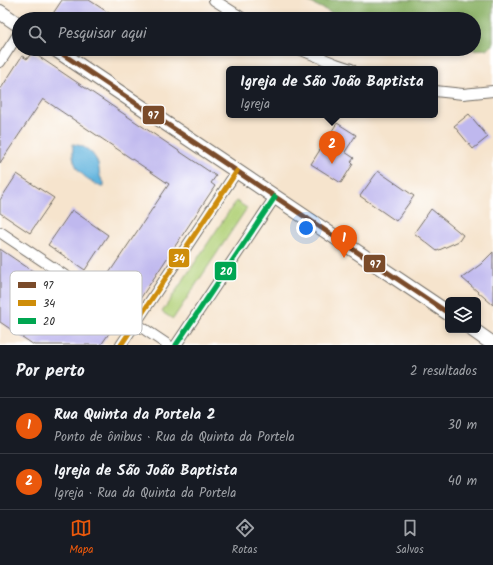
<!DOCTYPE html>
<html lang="pt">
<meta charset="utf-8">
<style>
:root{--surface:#171b24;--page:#242831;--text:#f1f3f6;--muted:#9ea1a6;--line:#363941;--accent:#ea580c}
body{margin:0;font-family:Kalam,sans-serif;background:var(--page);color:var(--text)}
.controls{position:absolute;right:12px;bottom:12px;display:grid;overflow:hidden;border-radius:6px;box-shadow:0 2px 6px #0003}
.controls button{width:36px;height:36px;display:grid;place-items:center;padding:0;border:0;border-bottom:1px solid var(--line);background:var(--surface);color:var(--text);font:20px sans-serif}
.you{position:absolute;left:306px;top:228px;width:14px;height:14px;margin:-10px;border:3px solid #fff;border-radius:50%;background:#1a73e8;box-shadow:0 0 0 6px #1a73e833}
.badge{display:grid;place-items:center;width:26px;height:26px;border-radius:50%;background:var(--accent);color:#fff;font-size:13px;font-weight:700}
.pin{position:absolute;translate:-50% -33px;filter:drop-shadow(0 1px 2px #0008)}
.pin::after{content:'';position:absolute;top:21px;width:14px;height:12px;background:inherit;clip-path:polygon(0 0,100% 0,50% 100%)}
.popup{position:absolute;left:226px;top:66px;width:212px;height:52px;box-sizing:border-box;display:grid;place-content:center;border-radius:6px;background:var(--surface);filter:drop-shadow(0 1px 3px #0005);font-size:13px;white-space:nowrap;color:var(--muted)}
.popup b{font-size:15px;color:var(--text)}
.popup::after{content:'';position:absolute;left:50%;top:100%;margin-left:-8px;border:8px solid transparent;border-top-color:var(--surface)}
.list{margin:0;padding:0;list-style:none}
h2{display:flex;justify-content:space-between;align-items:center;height:52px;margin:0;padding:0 16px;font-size:17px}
h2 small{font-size:13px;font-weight:400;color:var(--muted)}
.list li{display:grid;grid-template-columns:26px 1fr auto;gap:12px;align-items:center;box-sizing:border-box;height:56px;padding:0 16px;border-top:1px solid var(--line)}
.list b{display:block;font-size:15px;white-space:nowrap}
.list p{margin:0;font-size:13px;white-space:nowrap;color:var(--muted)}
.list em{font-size:13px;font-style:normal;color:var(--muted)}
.icon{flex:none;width:22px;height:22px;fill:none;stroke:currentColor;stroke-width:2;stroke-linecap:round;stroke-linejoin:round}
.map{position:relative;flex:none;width:493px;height:345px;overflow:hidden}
.search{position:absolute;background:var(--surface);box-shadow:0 2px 6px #0003;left:12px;right:12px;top:12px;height:44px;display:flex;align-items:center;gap:10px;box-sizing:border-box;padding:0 14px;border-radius:22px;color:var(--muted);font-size:15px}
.sheet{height:164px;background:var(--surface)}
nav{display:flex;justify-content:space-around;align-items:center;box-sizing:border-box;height:56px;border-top:1px solid var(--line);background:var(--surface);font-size:11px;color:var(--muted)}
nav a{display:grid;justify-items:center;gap:2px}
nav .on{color:var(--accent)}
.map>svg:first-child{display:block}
.green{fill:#b2d179;stroke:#6e7e52}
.forest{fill:#8db369;stroke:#5c6f4a}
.water{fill:#61b3dd;stroke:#466f84}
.building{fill:#bfb8ee}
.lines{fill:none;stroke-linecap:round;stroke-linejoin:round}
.street-casing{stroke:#726c64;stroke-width:12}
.secondary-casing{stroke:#726c64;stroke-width:16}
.street{stroke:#fff;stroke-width:10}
.secondary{stroke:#fff;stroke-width:14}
.bus-1-casing{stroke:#fff;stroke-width:8}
.bus-2-casing{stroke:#fff;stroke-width:8}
.bus-3-casing{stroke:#fff;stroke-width:8}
.bus-1{stroke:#7a4b2a;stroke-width:5}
.bus-2{stroke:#ce8d09;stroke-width:5}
.bus-3{stroke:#00a651;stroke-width:5}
.key{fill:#fff;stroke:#bfbfbf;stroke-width:1}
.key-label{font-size:11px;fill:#2b2b2b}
.line-badge{stroke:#fff;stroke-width:1.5}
.badge-label{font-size:11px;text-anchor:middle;font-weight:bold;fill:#fff}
</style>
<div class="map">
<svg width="493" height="345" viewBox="0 0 493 345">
<rect width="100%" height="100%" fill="#fff"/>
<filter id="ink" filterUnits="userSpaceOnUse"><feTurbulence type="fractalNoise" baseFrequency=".025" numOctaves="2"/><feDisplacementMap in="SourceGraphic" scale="8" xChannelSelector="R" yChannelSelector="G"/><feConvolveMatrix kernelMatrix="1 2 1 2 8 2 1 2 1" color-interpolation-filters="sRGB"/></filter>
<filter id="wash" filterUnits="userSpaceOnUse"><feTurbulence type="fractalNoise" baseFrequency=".012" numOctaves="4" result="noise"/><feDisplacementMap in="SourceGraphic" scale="16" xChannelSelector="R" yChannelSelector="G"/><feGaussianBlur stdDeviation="0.9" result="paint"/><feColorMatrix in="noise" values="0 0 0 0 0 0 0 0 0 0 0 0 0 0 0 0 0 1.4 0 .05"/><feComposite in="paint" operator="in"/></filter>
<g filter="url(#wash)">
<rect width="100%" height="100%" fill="#f6e4cd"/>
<path class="green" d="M236 201 247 208 173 319 162 312Z"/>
<path class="forest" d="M305 0H493V45L487 49 411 52 404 49H474V19H344Z"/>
<path class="water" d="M73 144C84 145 95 153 98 164 100 170 98 177 104 182V187H101C81 176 71 168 73 144Z"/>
<g id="blocks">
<path class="building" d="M62 0H89L118 19H58L52 15Z
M32 52 216 176 211 183 215 186 140 299 136 296 132 302 103 282 169 184 43 99 0 163V90L22 56 27 59Z
M469 114 488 137 473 149 454 126Z
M337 123 356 135 345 152 354 158 351 162 353 164 341 183 311 164Z
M378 171 414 196 396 221 360 196Z
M17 174 54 198 30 233 0 213V200Z
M431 209 463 235 459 241 437 251 414 233Z
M72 210 108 235 85 270 48 245Z
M0 249 114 326 101 345H34L0 322Z
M493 252V305L462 278 481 264Z"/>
</g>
</g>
<g filter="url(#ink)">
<use href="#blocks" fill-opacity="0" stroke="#726c64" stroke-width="1"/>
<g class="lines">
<defs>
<path id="street" d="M214 0 244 19
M299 49 336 64 351 69
M0 62 19 33
M435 91 463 94 493 91
M0 232 168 345
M121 345 237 171
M176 345 275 197"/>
<path id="secondary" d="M0 12 19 25
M55 49 448 313
M473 330 493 344"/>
</defs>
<use href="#street" class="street-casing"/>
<use href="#secondary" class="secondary-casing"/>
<use href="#street" class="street"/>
<use href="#secondary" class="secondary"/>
<defs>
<path id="bus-1" d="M55 49 448 313"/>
<path id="bus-2" d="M121 345 237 171"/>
<path id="bus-3" d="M176 345 275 197"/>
</defs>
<use href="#bus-1" class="bus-1-casing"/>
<use href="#bus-2" class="bus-2-casing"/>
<use href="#bus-3" class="bus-3-casing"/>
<use href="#bus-1" class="bus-1"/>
<use href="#bus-2" class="bus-2"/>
<use href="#bus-3" class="bus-3"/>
</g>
</g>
<rect x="10" y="271" width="132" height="64" rx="6" class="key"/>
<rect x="18" y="282" width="18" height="6" fill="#7a4b2a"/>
<rect x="18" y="300" width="18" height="6" fill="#ce8d09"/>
<rect x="18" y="318" width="18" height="6" fill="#00a651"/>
<g class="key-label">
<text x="43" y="289">97</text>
<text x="43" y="307">34</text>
<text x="43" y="325">20</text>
</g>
<g class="line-badge">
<rect x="142" y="105" width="23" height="20" rx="4" fill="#7a4b2a"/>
<rect x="168" y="248" width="22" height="20" rx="4" fill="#ce8d09"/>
<rect x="363" y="254" width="23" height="19" rx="4" fill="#7a4b2a"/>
<rect x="214" y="261" width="23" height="20" rx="4" fill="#00a651"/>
</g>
<g class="badge-label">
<text x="153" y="119">97</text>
<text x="179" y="262">34</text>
<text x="375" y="268">97</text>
<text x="226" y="275">20</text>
</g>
</svg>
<div class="controls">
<button><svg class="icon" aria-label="layers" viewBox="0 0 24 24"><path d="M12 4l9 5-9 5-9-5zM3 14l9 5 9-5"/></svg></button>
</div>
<div class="you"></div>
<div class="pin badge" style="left:344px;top:258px">1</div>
<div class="pin badge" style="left:332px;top:164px">2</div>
<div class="popup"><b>Igreja de São João Baptista</b>Igreja</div>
<div class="search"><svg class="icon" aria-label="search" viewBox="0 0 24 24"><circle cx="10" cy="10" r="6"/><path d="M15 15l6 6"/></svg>Pesquisar aqui</div>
</div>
<section class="sheet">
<h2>Por perto<small>2 resultados</small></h2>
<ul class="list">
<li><span class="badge">1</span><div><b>Rua Quinta da Portela 2</b><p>Ponto de ônibus · Rua da Quinta da Portela</p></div><em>30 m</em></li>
<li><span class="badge">2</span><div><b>Igreja de São João Baptista</b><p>Igreja · Rua da Quinta da Portela</p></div><em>40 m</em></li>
</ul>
</section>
<nav>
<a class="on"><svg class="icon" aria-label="map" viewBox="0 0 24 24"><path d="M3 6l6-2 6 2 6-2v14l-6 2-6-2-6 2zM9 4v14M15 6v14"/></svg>Mapa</a>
<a><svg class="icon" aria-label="directions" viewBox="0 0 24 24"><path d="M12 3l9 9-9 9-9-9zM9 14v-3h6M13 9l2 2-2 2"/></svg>Rotas</a>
<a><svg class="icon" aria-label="saved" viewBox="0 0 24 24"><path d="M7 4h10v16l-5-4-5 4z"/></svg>Salvos</a>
</nav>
